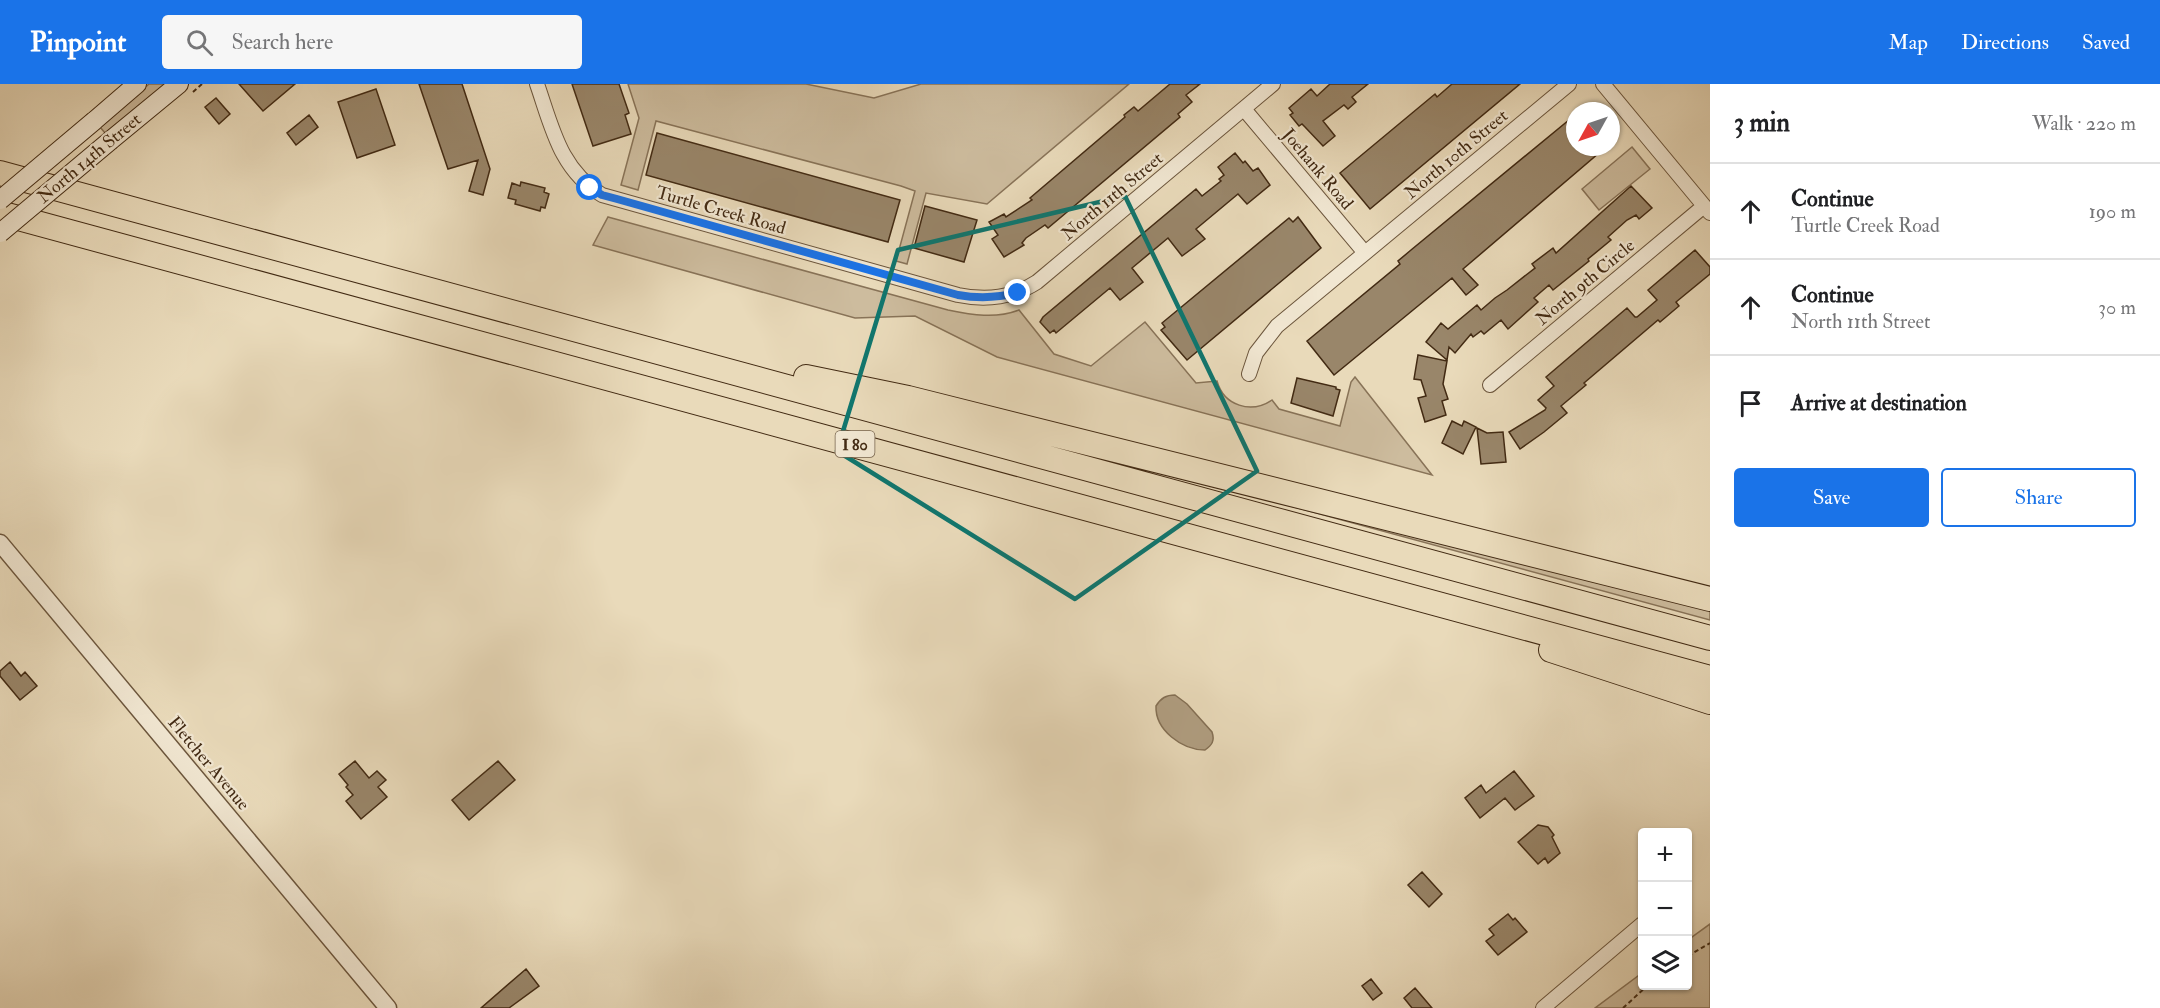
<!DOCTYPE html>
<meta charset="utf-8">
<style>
:root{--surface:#fff;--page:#f6f6f6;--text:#202124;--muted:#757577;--line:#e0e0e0;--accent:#1a73e8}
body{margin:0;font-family:"IM FELL Double Pica",serif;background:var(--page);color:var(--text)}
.controls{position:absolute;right:18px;bottom:18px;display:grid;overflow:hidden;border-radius:6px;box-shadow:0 2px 4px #0004}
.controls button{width:54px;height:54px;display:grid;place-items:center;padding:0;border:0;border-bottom:2px solid var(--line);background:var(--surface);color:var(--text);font:30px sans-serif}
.compass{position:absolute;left:1566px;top:18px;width:54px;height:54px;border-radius:50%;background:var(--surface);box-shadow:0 2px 4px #0004;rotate:230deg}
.stop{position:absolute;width:18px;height:18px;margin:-14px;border:4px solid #1a73e8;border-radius:50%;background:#fff}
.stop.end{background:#1a73e8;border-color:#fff;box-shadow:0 2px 6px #0008}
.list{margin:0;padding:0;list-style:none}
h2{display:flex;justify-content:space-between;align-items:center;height:78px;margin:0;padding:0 24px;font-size:26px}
h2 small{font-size:20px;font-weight:400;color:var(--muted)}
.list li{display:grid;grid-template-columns:39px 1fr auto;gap:18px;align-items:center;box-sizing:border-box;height:96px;padding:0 24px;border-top:2px solid var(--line)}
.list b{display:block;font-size:22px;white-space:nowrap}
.list p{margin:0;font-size:20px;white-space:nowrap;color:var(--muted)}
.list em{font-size:20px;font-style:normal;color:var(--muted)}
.actions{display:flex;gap:12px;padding:18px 24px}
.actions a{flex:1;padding:14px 0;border:2px solid var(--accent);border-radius:6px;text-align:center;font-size:21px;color:var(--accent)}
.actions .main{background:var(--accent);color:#fff}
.icon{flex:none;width:33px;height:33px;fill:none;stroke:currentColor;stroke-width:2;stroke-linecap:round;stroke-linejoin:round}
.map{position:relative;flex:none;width:1710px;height:924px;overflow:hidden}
header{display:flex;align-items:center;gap:36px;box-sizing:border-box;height:84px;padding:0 30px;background:var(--accent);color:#fff}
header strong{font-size:28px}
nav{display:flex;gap:33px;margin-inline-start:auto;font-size:21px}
.search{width:420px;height:54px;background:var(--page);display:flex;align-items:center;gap:15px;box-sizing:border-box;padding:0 21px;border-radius:6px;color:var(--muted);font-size:22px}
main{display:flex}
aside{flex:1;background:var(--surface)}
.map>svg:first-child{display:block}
.green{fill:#cdbc9e;stroke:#887358;stroke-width:1.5}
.water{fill:#b09e81;stroke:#847055;stroke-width:1.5}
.building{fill:#99866a;stroke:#422a13;stroke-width:1.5}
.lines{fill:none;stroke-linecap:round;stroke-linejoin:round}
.minor-casing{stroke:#6c563d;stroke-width:16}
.tertiary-casing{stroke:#6c563d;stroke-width:19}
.secondary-casing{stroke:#422a13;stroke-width:20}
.motorway-casing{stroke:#422a13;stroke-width:26}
.path{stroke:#422a13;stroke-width:2;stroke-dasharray:4.5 3;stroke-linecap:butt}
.minor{stroke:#f1e7d2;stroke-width:14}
.tertiary{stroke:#f1e7d2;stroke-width:16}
.secondary{stroke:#f1e7d2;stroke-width:18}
.motorway{stroke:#e9daba;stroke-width:24}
.secondary-bridge-casing{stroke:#422a13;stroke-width:20;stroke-linecap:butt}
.secondary-bridge{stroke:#f1e7d2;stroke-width:18}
.route{stroke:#1a73e8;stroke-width:8}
.marked{fill:none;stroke:#0f766e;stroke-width:4.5;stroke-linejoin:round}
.labels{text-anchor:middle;stroke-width:4.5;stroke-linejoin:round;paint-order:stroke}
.shield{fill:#f1e7d2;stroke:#76634c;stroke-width:1.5}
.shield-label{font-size:16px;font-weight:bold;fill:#422a13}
.street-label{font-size:18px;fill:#422a13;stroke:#f1e7d2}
</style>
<header>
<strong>Pinpoint</strong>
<div class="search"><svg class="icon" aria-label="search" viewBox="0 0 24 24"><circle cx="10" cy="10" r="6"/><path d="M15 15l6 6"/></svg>Search here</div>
<nav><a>Map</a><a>Directions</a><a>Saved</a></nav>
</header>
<main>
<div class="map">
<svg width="1710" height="924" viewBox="0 0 1710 924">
<rect width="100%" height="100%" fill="#e9daba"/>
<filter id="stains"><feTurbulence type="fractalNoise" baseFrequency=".00333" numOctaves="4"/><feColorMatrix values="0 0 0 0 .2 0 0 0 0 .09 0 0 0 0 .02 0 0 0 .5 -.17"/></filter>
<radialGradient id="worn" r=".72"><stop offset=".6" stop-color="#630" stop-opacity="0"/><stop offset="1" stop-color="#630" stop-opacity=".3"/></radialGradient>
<path class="green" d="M149 0H166L105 49 100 43Z
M628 0H806L874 14 921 0H1129L987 120 926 109 907 180 896 177 915 107 901 102 656 37 638 106 621 101 639 34Z
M1632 63 1650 85 1599 126 1582 105Z
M608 133 948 226C972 231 996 235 1019 226L1054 270 1091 282 1145 238 1196 299 1217 297C1224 322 1251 330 1272 316L1279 325 1340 342 1351 298 1355 293 1432 391 997 273 915 232 855 234 593 161Z
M1261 414 1710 526V536Z
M1710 840V924H1595L1642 889V902H1688V856Z"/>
<path class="water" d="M1175 611 1187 620 1212 648C1215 657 1212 661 1205 666 1182 666 1155 646 1156 622 1161 614 1166 611 1175 611Z"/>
<path class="building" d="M239 0H295L263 27Z
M419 0H462L490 85 483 111 469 107 478 76 448 85Z
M572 0H619L629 29 625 31 631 50 593 62Z
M1170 0H1200L1186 11 1192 18 1178 30 1180 33 1048 144 1045 141 1026 154 1022 159 1024 161 1004 173 992 155 998 151 989 138 1004 130 1006 133 1032 116 1030 114 1125 33 1124 31 1134 23 1138 27Z
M1330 0H1368L1352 13 1356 18 1348 25 1344 21 1323 37 1335 52 1323 62 1305 43 1302 40 1299 42 1290 31 1293 29 1289 24 1311 5 1317 12Z
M1452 0H1520L1370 125 1340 89 1435 10 1437 13Z
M376 5 395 61 357 74 338 18Z
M216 14 230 30 219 40 205 23Z
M309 31 318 43 296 61 287 49Z
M1575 31V63H1606L1463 185 1478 201 1466 211 1452 194 1334 291 1307 257 1400 180 1398 177 1411 166Z
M657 49 900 116 888 158 646 91Z
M1235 69 1243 79 1245 77 1253 87 1258 84 1270 101 1247 120 1238 110 1196 145 1205 155 1182 172 1168 154 1132 184 1143 198 1120 216 1110 204 1056 249 1054 246 1050 249 1040 238 1043 233 1196 105 1202 112 1221 97 1219 95 1224 91 1218 83Z
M521 98 545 104 544 108 549 110 545 124 541 123 540 127 515 120 516 116 508 114 512 99 520 102Z
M1631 102 1652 124 1639 135 1636 131 1627 136 1608 153 1611 156 1588 175 1589 177 1553 206 1549 201 1534 214 1538 218 1508 245 1501 236 1484 250 1481 247 1473 253 1471 250 1455 269 1449 263 1447 276 1426 258 1441 239 1448 245 1477 221 1481 226 1495 214 1507 206 1535 184 1532 180 1553 164 1556 169Z
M925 122 977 136 964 178 914 164Z
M1298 133 1321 164 1187 276 1161 246 1165 243 1162 239 1289 134 1293 138Z
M1695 166 1710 183V190L1676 218 1679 222 1660 238 1658 236 1584 299 1586 301 1561 322 1567 329 1544 348 1520 365 1509 348 1545 326 1546 324 1538 316 1554 302 1546 293 1627 224 1635 233H1637L1657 216 1648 206Z
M1418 271 1447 277 1443 300 1448 315 1442 317 1446 331 1425 338 1418 314 1426 312 1421 296 1414 295Z
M1297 294 1336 303V305L1340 306 1333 332 1291 319Z
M1452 337 1462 342 1464 337 1476 343 1463 370 1442 359Z
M1477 344 1487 349 1503 348 1506 378 1481 380Z
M10 578 21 592 25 588 37 602 20 616 0 592V587Z
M355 677 369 694 377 687 386 696 378 703 387 713 361 735 346 717 353 711 346 703 348 701 339 690Z
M498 677 515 696 469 736 452 716Z
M1514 687 1534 712 1515 726 1505 714 1480 734 1465 714 1481 701 1486 709Z
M1538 741 1548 743 1554 751 1552 753 1560 769 1548 779 1545 774 1538 780 1518 758Z
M1422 788 1442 810 1429 823 1408 801Z
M1508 830 1513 836 1515 834 1527 848 1498 871 1486 857 1494 851 1489 845Z
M526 885 539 902 509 924H481Z
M1371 895 1382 909 1373 916 1362 902Z
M1415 904 1432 924H1412L1404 914Z"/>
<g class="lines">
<defs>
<path id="minor" d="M537 0C552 43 560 86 602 111L958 211C987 217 1012 214 1037 198L1273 0
M1603 0 1710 129
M1244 25 1365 169
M1249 290 1256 269 1277 242 1569 0
M1490 301 1704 122
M1543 924 1642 840"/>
<path id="tertiary" d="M0 459 388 924"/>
<path id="secondary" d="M94 37 137 0
M111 56 179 0"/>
<path id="motorway" d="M0 89 1710 554
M0 129 1710 594
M806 293 908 314 1710 515
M1551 566 1710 618"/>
</defs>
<use href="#minor" class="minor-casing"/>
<use href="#tertiary" class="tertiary-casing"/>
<use href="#secondary" class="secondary-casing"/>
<use href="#motorway" class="motorway-casing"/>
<path class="path" d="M193 8 202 0
M1688 872 1710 859
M1623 924 1647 902"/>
<use href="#minor" class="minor"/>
<use href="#tertiary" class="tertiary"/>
<use href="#secondary" class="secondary"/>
<use href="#motorway" class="motorway"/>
<defs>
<path id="secondary-bridge" d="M0 116 94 37
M0 149 111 56"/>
</defs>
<use href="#secondary-bridge" class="secondary-bridge-casing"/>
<use href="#secondary-bridge" class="secondary-bridge"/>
</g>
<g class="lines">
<path class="route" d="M590 104 602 111 617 115 958 211C980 215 997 214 1018 209"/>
</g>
<path class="marked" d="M1125 112 1257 387 1075 515 837 367 898 166Z"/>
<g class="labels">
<rect class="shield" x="835.5" y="347" width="39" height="26" rx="4.5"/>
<g class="shield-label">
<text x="855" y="366">I 80</text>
</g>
<g class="street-label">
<text transform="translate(1456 70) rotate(-40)" y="6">North 10th Street</text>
<text transform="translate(89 74) rotate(-40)" y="6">North 14th Street</text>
<text transform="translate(1318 85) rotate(50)" y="6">Joehank Road</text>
<text transform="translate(1112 112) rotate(-40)" y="6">North 11th Street</text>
<text transform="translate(721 126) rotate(16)" y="6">Turtle Creek Road</text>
<text transform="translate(1585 198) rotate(-40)" y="6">North 9th Circle</text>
<text transform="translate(209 679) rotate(50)" y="6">Fletcher Avenue</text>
</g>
</g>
<rect width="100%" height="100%" filter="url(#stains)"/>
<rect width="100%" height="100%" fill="url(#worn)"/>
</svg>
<div class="controls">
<button>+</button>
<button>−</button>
<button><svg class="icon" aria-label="layers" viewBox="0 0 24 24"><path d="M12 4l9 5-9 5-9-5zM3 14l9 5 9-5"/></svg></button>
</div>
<svg class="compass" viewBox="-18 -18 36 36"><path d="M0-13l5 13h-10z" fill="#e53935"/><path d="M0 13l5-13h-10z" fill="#757577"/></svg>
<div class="stop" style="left:590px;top:104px"></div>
<div class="stop end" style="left:1018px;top:209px"></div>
</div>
<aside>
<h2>3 min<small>Walk · 220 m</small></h2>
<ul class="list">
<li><svg class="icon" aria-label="ahead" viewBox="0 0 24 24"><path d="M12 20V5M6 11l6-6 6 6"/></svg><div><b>Continue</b><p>Turtle Creek Road</p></div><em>190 m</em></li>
<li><svg class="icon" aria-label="ahead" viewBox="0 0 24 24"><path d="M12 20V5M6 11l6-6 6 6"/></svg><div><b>Continue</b><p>North 11th Street</p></div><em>30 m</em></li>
<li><svg class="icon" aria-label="arrive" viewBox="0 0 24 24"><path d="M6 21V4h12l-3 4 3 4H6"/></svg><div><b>Arrive at destination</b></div></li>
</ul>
<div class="actions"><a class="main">Save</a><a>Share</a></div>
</aside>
</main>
